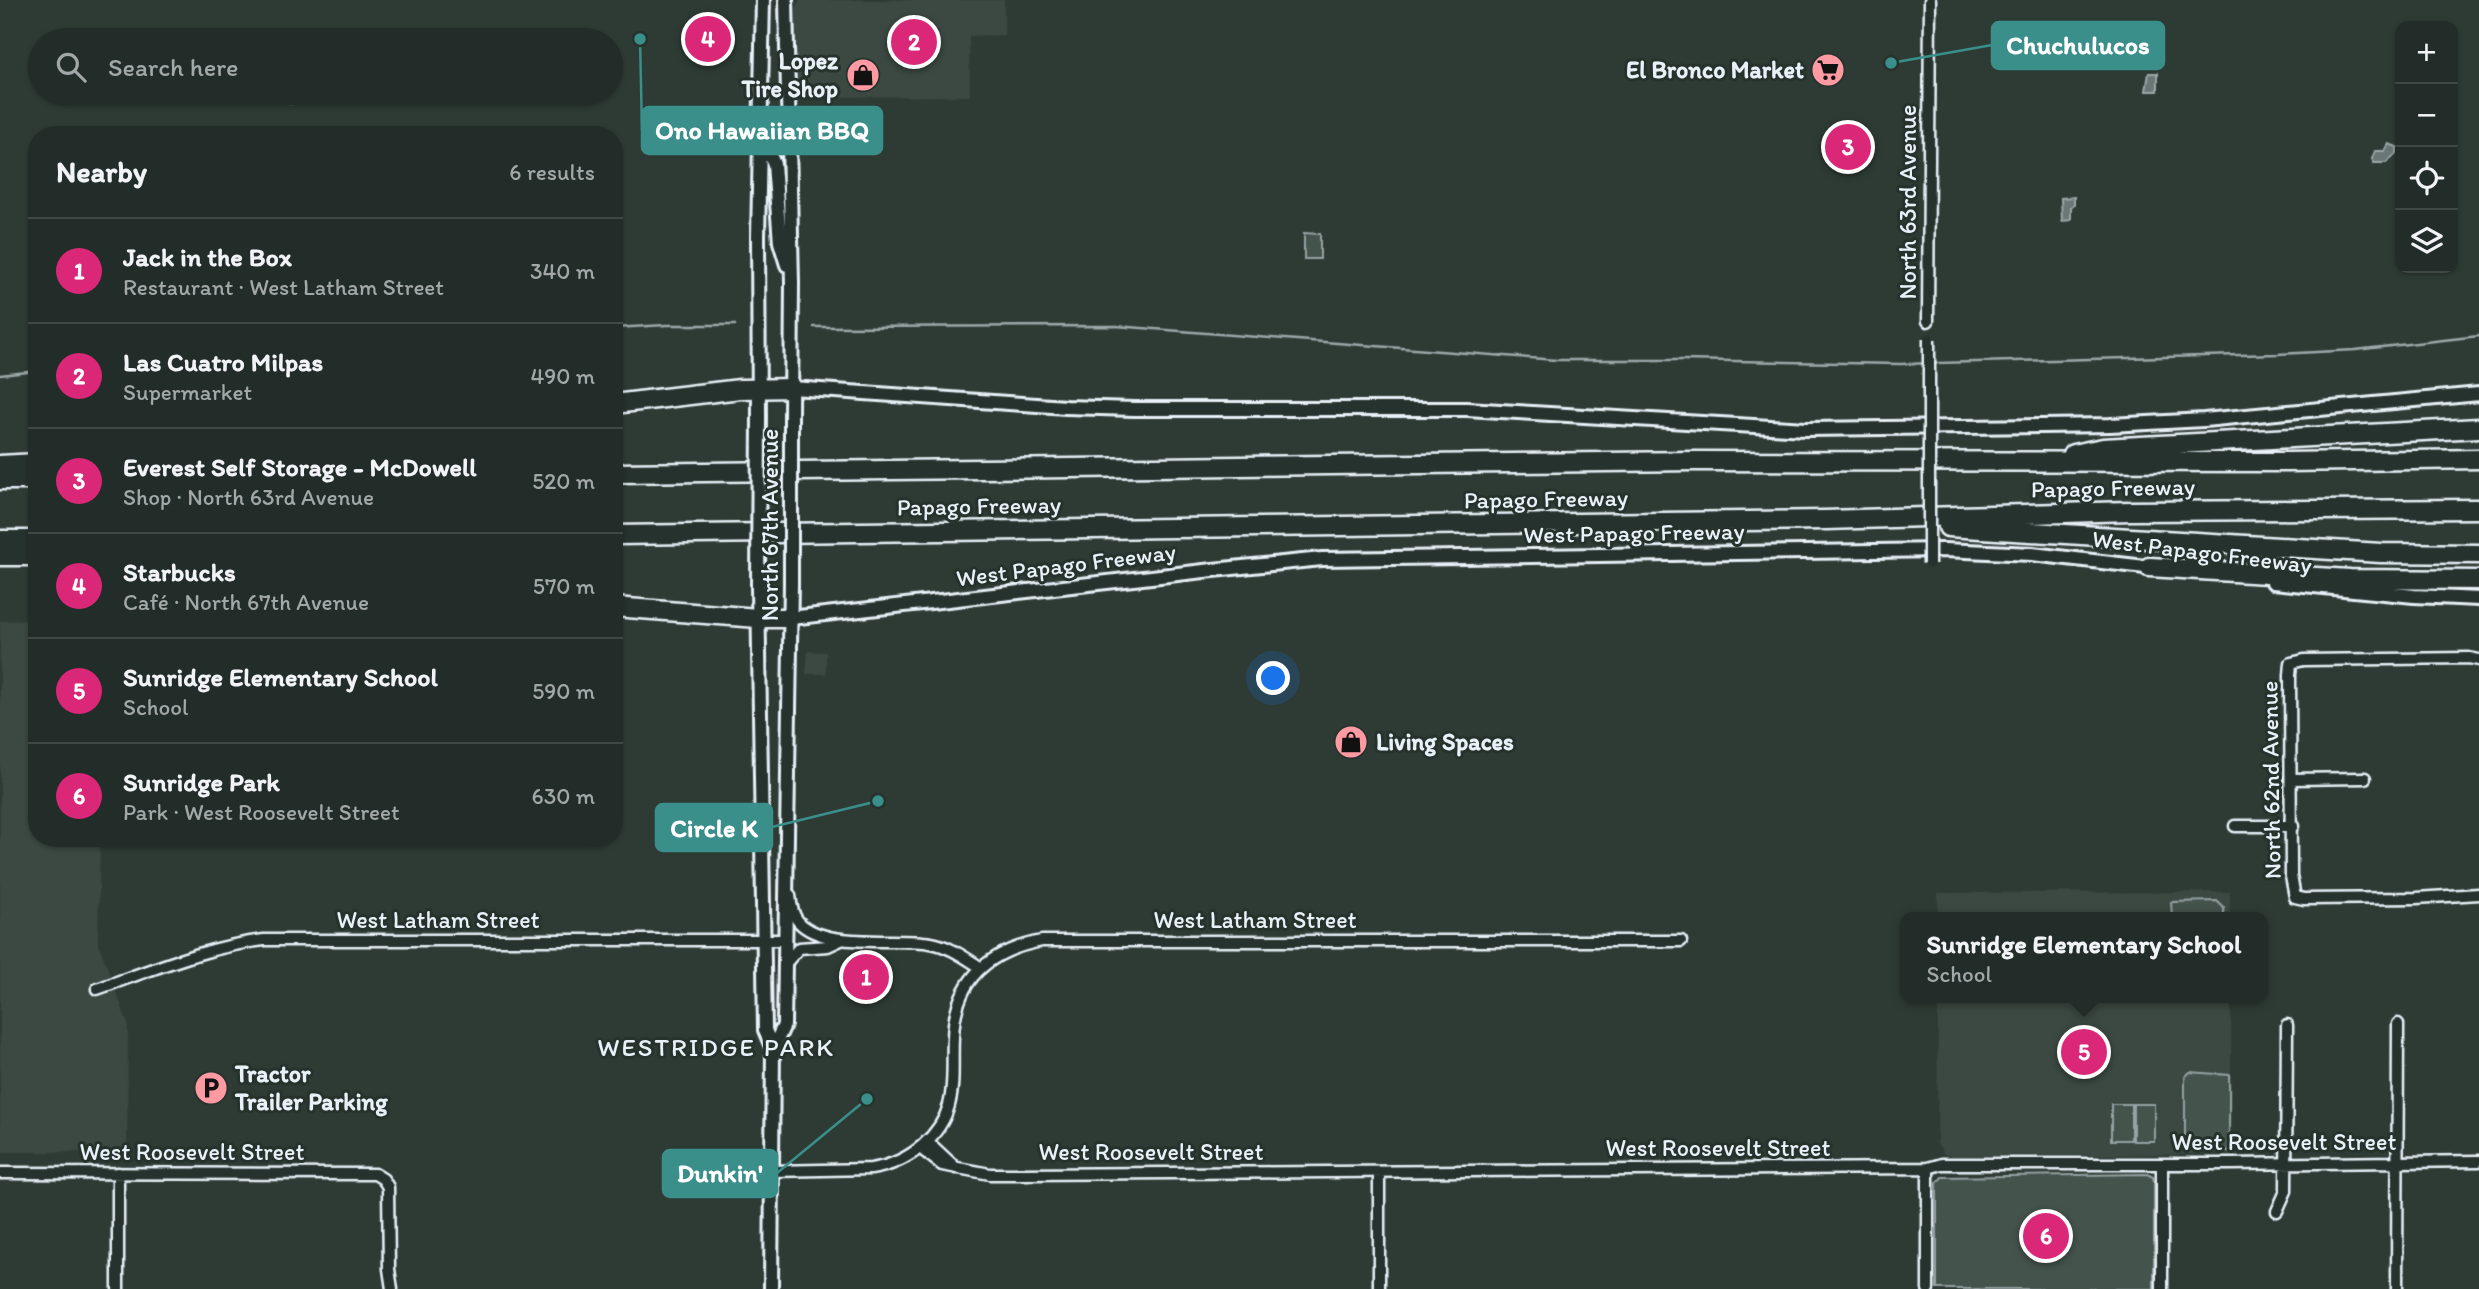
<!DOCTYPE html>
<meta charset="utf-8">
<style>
:root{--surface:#222c28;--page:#2e3834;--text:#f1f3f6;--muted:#a2a7a8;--line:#3f4845;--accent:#db2777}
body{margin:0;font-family:Itim,sans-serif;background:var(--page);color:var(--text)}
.controls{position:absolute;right:21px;top:21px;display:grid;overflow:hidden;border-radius:14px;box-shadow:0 2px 5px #0004}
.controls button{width:63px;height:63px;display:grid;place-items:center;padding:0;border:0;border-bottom:2px solid var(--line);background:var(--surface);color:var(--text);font:35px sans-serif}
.you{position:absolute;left:1274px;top:679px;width:24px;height:24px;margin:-18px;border:5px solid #fff;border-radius:50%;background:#1a73e8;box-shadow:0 0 0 10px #1a73e833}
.badge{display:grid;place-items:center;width:46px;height:46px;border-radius:50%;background:var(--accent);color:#fff;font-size:23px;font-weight:700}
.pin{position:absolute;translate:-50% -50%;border:4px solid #fff;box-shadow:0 2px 7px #0006}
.popup{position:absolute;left:1900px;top:912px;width:368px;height:91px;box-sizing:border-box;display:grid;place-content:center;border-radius:14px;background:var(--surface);filter:drop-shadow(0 2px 5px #0005);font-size:23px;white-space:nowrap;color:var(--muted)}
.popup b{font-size:26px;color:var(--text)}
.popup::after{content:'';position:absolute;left:50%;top:100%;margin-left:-14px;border:14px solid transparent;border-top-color:var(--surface)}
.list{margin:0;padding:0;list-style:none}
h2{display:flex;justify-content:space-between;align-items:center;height:91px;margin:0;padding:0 28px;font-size:30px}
h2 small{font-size:23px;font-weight:400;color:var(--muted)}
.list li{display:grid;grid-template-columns:46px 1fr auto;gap:21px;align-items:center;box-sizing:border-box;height:105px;padding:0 28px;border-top:2px solid var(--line)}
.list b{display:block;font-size:26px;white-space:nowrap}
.list p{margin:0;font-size:23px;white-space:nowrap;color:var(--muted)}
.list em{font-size:23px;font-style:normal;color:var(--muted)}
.icon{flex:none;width:38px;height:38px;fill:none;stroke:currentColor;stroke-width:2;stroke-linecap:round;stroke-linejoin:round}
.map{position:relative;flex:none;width:2479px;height:1289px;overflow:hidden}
.search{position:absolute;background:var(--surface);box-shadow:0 2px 5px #0004;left:28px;top:28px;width:595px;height:77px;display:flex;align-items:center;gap:18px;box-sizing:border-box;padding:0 24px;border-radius:38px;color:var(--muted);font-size:26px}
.panel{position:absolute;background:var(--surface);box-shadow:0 2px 5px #0004;left:28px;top:126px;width:595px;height:721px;border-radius:28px}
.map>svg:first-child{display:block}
.built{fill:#3b4843}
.green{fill:#45524e;stroke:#96a2a3;stroke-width:2}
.water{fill:#6b7775;stroke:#9da8a9;stroke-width:2}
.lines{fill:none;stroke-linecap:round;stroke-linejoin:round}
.stream{stroke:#9da8a9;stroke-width:2.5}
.street-casing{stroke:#e8f1f8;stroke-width:15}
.secondary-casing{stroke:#e8f1f8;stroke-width:18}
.highway-casing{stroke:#e8f1f8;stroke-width:23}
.street{stroke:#26332d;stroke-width:10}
.secondary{stroke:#26332d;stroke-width:12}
.highway{stroke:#26332d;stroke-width:18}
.street-bridge-casing{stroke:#e8f1f8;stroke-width:15;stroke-linecap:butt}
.secondary-bridge-casing{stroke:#e8f1f8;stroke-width:18;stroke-linecap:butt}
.street-bridge{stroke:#26332d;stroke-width:10}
.secondary-bridge{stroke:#26332d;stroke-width:12}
.labels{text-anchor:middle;stroke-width:6;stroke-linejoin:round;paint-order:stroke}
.poi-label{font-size:24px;font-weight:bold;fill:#e8f1f8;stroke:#26332d;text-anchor:end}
.street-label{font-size:24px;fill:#e8f1f8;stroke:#26332d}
.neighbourhood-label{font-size:26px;letter-spacing:2px;fill:#e8f1f8;stroke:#26332d}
.leader{fill:none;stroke:#3a8f8a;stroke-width:2.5}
.callout-dot{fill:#3a8f8a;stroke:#26332d;stroke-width:2.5}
.callout{fill:#3a8f8a;stroke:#3a8f8a;stroke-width:2.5}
.callout-label{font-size:26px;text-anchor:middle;font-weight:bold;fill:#fff}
</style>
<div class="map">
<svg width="2479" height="1289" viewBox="0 0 2479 1289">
<rect width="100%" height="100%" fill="#2e3b35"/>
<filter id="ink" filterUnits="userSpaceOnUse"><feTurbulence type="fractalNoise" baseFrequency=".0143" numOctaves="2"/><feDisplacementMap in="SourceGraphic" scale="14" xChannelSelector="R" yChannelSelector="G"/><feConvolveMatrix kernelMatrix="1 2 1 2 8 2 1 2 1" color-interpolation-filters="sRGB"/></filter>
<g filter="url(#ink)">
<path class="built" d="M800 0H1004V35L969 36 970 96 796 97 795 9Z
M37 620V838H100L98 942 128 1024 127 1152H0V621Z
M808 651 826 652V674H806Z
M2230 892V917H1938V893Z
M1938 998H2231V1154L1953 1156 1944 1154 1937 1143Z"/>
<path class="green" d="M1304 233 1320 234V259H1304Z
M2217 901 2224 908V917H2172L2171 902Z
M2190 1072 2229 1075V1151H2193V1143L2185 1142V1077Z
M2111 1104H2131V1140H2111Z
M2133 1104H2154V1141H2133Z
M2147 1174 2153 1177 2154 1182V1289H1937V1183L1942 1177Z"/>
<path class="water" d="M2149 73H2158V91H2146Z
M286 93H302L306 95 307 99 304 102 289 104Z
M2389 144 2397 147V153L2386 163H2374L2372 159 2375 151H2385Z
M2074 197V204L2071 207V220L2062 221 2061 198Z"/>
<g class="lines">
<path class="stream" d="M814 327 1116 326 1556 360H1681L1900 364 2278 354 2355 350 2479 336
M614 328 666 325H735
M0 375 37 371"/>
<defs>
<path id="street" d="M1928 321 1930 0
M2479 660 2469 658 2304 660 2291 663 2290 675 2291 876 2295 897 2304 899 2416 898 2479 894
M2291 779 2365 778
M2235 826H2293
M790 895C791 904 792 914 798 921 823 950 896 937 931 943 949 946 964 957 980 967
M785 964 799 948 828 946 841 940
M97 989C152 970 206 947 264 940H785
M927 1141 956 1168
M920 1148 942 1165 990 1174H1023L1928 1168 1942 1164H2230L2479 1161
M1928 1168V1289
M772 1171 871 1169C891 1166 908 1158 923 1145 960 1112 951 1081 953 1037 955 979 988 951 1042 941H1681
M1379 1172V1289
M0 1173 375 1174 383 1179 388 1187 389 1269 392 1289
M2277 1211 2286 1191 2287 1025
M118 1289V1173
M2162 1289V1164
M2397 1289 2398 1024"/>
<path id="secondary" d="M786 0 792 283 791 416
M761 152 771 157 774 164 780 242 787 265
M792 388 1066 407 1134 409H1467L1806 429 2110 425 2204 420 2479 394
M759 416 758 236 763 0
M2273 582 2414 596 2479 599
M758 587 765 1030 773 1049 771 1289
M790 618 1213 570 1322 559 1944 550 2032 554 2154 568
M773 1049 784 1025 791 584"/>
<path id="highway" d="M614 404 740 389 792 388
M2073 454 2103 448 2479 428
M0 465 37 463
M614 473 1695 461 2288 462 2479 459
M0 480H37
M1948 527 2381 553 2479 554
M614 535 1825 520 2130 511 2479 509
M0 540H37
M0 556H37
M2149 567 2350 579 2479 580
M614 607 758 618H790"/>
</defs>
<use href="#street" class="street-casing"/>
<use href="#secondary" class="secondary-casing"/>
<use href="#highway" class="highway-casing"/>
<use href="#street" class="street"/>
<use href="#secondary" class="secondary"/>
<use href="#highway" class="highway"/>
<defs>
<path id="street-bridge" d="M1929 564V339"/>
<path id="secondary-bridge" d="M791 416V584
M758 587 759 416"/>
</defs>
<use href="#street-bridge" class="street-bridge-casing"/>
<use href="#secondary-bridge" class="secondary-bridge-casing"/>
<use href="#street-bridge" class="street-bridge"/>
<use href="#secondary-bridge" class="secondary-bridge"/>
</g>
</g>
<defs>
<symbol id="supermarket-disc" viewBox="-11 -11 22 22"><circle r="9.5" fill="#ff9aa2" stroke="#26332d"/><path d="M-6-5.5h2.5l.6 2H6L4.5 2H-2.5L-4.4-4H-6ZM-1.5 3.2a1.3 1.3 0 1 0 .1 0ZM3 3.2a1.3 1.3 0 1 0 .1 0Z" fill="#111"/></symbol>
<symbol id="shop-disc" viewBox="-11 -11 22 22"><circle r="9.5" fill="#ff9aa2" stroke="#26332d"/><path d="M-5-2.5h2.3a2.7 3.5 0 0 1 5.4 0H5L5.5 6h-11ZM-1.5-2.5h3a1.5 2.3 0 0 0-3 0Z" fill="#111"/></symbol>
<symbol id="parking-disc" viewBox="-11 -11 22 22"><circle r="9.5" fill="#ff9aa2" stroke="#26332d"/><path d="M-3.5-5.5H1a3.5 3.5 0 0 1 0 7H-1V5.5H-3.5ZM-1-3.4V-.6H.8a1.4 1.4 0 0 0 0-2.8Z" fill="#111"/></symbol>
</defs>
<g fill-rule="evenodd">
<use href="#supermarket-disc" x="1809" y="51" width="38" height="38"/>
<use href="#shop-disc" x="844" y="56" width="38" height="38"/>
<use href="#shop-disc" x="1332" y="723" width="38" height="38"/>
<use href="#parking-disc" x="192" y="1069" width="38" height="38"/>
</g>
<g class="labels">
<g class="poi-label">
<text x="838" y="69">Lopez<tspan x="838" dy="28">Tire Shop</tspan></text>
<text x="1804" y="78">El Bronco Market</text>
<text x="1376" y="750" text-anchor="start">Living Spaces</text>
<text x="235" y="1082" text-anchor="start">Tractor<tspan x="235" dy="28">Trailer Parking</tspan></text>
</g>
<g class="street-label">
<text transform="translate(1908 202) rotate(-90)" y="8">North 63rd Avenue</text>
<text transform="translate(2113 488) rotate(-1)" y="8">Papago Freeway</text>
<text transform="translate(1546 499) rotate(-1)" y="8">Papago Freeway</text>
<text transform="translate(979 506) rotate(-1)" y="8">Papago Freeway</text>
<text transform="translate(770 525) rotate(-90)" y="8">North 67th Avenue</text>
<text transform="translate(1634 533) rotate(-1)" y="8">West Papago Freeway</text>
<text transform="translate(2202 552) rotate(7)" y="8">West Papago Freeway</text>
<text transform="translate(1066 565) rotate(-7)" y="8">West Papago Freeway</text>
<text transform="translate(2271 780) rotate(-91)" y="8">North 62nd Avenue</text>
<text x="438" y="928">West Latham Street</text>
<text x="1255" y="928">West Latham Street</text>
<text x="2284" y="1150">West Roosevelt Street</text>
<text x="1718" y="1156">West Roosevelt Street</text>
<text x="192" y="1160">West Roosevelt Street</text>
<text x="1151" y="1160">West Roosevelt Street</text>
</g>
<g class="neighbourhood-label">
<text x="716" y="1056">WESTRIDGE PARK</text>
</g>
</g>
<path class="leader" d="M1891 63L1992 45M640 39L642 130M878 801L772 827M867 1099L777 1173"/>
<g class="callout-dot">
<circle cx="1891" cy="63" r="7"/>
<circle cx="640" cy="39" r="7"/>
<circle cx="878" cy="801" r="7"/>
<circle cx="867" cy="1099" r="7"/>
</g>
<g class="callout">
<rect x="1992" y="22" width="172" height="47" rx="7"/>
<rect x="642" y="107" width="240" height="47" rx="7"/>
<rect x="656" y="804" width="116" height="47" rx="7"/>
<rect x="663" y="1150" width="114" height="47" rx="7"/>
</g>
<g class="callout-label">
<text x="2078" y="54">Chuchulucos</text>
<text x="762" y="139">Ono Hawaiian BBQ</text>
<text x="714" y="837">Circle K</text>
<text x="720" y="1182">Dunkin'</text>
</g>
</svg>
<div class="controls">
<button>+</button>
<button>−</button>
<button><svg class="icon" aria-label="locate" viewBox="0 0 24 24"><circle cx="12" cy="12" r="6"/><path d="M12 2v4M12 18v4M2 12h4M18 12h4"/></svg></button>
<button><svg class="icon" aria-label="layers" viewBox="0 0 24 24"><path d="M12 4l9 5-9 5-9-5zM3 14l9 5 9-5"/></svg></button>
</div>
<div class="you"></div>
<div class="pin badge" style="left:866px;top:977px">1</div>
<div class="pin badge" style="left:914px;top:42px">2</div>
<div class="pin badge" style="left:1848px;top:147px">3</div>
<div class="pin badge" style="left:708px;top:39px">4</div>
<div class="pin badge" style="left:2084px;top:1052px">5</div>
<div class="popup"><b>Sunridge Elementary School</b>School</div>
<div class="pin badge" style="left:2046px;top:1236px">6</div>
<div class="search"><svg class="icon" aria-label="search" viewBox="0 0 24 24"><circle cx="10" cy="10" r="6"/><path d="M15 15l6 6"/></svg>Search here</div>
<section class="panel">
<h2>Nearby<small>6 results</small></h2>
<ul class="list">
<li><span class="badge">1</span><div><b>Jack in the Box</b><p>Restaurant · West Latham Street</p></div><em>340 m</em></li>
<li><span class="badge">2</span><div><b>Las Cuatro Milpas</b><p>Supermarket</p></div><em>490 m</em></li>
<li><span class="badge">3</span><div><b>Everest Self Storage - McDowell</b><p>Shop · North 63rd Avenue</p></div><em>520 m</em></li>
<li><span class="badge">4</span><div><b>Starbucks</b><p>Café · North 67th Avenue</p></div><em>570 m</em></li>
<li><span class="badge">5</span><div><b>Sunridge Elementary School</b><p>School</p></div><em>590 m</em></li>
<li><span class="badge">6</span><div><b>Sunridge Park</b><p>Park · West Roosevelt Street</p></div><em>630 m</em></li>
</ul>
</section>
</div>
